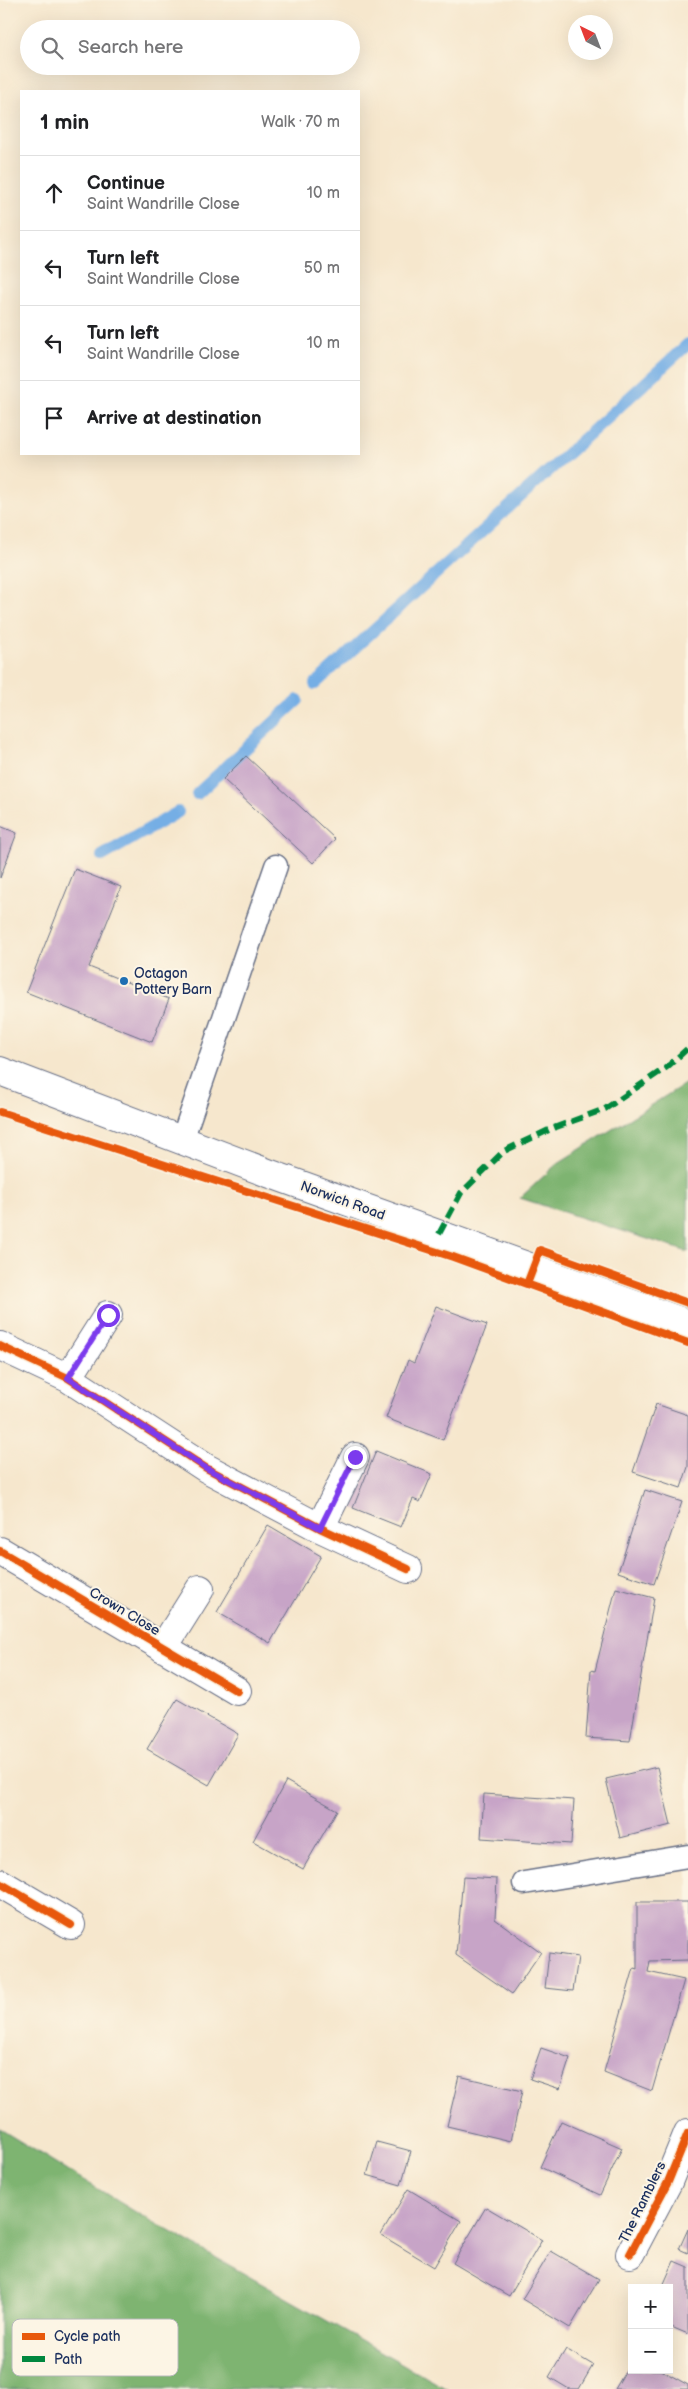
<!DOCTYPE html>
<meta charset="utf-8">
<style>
:root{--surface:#fff;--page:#f6f6f6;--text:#202124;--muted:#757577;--line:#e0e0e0}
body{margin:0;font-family:"Balsamiq Sans",sans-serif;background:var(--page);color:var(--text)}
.controls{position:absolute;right:15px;bottom:15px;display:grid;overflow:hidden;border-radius:0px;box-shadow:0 5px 20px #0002}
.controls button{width:45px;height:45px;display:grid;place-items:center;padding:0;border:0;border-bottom:1px solid var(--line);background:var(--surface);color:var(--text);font:25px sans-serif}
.compass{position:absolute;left:568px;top:15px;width:45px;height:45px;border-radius:50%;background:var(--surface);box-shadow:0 5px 20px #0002;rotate:318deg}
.stop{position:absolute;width:15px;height:15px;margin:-11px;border:4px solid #7c3aed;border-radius:50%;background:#fff}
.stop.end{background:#7c3aed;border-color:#fff;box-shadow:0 1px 5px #0008}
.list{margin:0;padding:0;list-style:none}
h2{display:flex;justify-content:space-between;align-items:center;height:65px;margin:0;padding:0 20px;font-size:21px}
h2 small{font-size:16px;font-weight:400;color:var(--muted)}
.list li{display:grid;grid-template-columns:32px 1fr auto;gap:15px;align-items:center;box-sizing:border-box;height:75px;padding:0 20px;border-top:1px solid var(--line)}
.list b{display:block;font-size:19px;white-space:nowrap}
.list p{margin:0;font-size:16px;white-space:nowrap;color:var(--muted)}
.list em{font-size:16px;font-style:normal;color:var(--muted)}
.icon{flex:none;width:28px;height:28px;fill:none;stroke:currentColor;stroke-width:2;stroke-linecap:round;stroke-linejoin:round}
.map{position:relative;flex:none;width:688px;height:2389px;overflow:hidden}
.search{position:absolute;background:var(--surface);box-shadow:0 5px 20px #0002;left:20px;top:20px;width:340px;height:55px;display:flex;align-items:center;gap:12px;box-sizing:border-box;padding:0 18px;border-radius:28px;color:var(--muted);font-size:19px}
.panel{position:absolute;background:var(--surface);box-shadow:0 5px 20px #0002;left:20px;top:90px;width:340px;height:365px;border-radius:0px}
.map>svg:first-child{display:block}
.forest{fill:#7eb471;stroke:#4c7268}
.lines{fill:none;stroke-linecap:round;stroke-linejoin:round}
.stream{stroke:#74aee5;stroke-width:12}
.building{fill:#c7a4c7}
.lane-casing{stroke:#686f85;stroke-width:25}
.street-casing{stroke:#686f85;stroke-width:30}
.secondary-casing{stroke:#686f85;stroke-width:30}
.lane{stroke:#fff;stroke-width:22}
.street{stroke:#fff;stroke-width:28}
.secondary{stroke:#fff;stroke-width:28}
.quiet{stroke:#00873e;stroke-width:6;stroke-dasharray:12 6;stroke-linecap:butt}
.cycleway-casing{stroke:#fcf5e5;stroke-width:11}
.cycleway{stroke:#e8590c;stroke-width:8}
.route{stroke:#7c3aed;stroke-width:6}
.poi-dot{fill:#1f6fb2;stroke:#fcf5e5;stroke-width:2}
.labels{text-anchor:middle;stroke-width:4;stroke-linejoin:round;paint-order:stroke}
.poi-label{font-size:14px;fill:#1b2f5e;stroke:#fcf5e5;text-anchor:start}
.street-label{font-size:14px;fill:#1b2f5e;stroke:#fcf5e5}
.key{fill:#fcf5e5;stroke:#b8babc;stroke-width:1}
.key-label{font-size:14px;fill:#1b2f5e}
</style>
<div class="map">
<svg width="688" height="2389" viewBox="0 0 688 2389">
<rect width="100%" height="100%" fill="#fcf5e5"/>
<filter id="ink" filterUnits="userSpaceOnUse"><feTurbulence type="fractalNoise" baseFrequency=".02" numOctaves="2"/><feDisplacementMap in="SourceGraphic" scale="10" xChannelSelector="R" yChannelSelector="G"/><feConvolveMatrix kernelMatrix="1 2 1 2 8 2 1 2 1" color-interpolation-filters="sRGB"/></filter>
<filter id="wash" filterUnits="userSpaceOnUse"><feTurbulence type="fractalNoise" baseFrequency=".0096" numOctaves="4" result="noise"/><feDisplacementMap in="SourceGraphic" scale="20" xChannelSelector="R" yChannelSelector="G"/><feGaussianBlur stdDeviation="1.12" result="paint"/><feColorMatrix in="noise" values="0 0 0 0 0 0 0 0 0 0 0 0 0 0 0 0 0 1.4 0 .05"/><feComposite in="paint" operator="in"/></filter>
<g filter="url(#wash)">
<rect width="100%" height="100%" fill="#f6e7cd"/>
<path class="forest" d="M688 1082V1252L520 1198 558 1163Z
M0 2129 134 2211 447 2389H0Z"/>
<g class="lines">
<path class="stream" d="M315 684 688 344
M197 794 298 700
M102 856 178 812"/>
</g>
<g id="blocks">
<path class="building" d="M246 756 335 839 313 863 223 779Z
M0 826 17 833 0 878Z
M75 869 121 887 89 967 169 999 152 1042 26 992Z
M436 1306 487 1325 443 1440 386 1418 408 1360 414 1363Z
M656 1404 688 1415V1467L681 1488 633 1472Z
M376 1451 432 1474 420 1502 413 1499 401 1527 353 1508Z
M645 1490 682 1502 654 1584 618 1572Z
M268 1525 321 1556 270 1643 217 1612Z
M616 1588 654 1598 630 1741 586 1738 591 1670 595 1671Z
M177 1699 238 1734 209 1785 147 1749Z
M657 1767 671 1825 620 1838 606 1779Z
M286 1781 337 1810 303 1869 253 1841Z
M484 1794 574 1800 571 1844 481 1838Z
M463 1877 497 1879 495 1919 541 1952 512 1994 456 1955Z
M637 1902H688V1960L650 1961 648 1972 684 1980 652 2091 604 2072 634 1968 637 1969Z
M549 1953 578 1957 573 1991 545 1988Z
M541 2048 570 2058 560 2089 530 2079Z
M459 2076 522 2091 511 2141 447 2126Z
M561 2121 622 2148 600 2195 540 2167Z
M377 2142 411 2151 401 2185 367 2175Z
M408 2189 461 2221 434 2267 381 2235Z
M486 2207 542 2240 509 2296 453 2263Z
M688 2229V2253L679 2249Z
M551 2251 599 2279 570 2328 522 2299Z
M674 2261 688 2267V2334L669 2326V2288H662Z
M566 2349 593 2365 579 2389H569L549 2377Z
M632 2360V2370H661L688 2385V2389H615Z"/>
</g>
</g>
<g filter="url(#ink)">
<use href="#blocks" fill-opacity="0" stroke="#686f85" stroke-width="1"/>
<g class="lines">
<defs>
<path id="lane" d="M182 1140 276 866
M524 1883 688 1856"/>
<path id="street" d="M0 1346 68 1378 206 1468 320 1528 408 1569
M68 1378 108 1315
M320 1528 355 1457
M0 1551 237 1691
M163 1648 200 1589
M0 1883 71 1925
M630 2254 668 2182 688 2133"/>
<path id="secondary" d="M0 1071 268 1173 688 1324"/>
</defs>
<use href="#lane" class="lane-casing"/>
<use href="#street" class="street-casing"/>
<use href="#secondary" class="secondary-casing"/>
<use href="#lane" class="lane"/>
<use href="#street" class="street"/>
<use href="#secondary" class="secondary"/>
<path class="quiet" d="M439 1234 461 1193 504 1151 551 1129 605 1109 667 1067 688 1048"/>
<defs>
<path id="cycleway" d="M0 1112 453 1257 688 1343
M527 1284 540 1250 688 1303
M0 1346 68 1378 206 1468 320 1528 408 1569
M0 1551 237 1691
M0 1883 71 1925
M630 2254 668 2182 688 2133"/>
</defs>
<use href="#cycleway" class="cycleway-casing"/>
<use href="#cycleway" class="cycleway"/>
</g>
</g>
<g class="lines" filter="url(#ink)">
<path class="route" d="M108 1315 68 1378 206 1468 320 1528 355 1457"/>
</g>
<circle class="poi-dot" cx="124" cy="981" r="5"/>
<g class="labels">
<g class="poi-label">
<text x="134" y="978">Octagon<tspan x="134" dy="16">Pottery Barn</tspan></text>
</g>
<g class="street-label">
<text transform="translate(343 1200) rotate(20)" y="5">Norwich Road</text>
<text transform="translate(125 1611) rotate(31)" y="5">Crown Close</text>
<text transform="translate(642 2202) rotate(-64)" y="5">The Ramblers</text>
</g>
</g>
<rect x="12" y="2319" width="166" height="57" rx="8" class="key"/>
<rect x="22" y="2333" width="23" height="7" fill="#e8590c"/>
<rect x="22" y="2356" width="23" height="6" fill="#00873e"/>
<g class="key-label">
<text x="54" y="2341">Cycle path</text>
<text x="54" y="2364">Path</text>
</g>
</svg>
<div class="controls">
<button>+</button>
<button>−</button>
</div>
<svg class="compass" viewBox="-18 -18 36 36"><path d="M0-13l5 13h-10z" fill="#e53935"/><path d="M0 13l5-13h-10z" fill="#757577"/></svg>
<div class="stop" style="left:108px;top:1315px"></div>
<div class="stop end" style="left:355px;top:1457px"></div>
<div class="search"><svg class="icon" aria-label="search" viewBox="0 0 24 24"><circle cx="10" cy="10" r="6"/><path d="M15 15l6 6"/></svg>Search here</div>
<section class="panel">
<h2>1 min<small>Walk · 70 m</small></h2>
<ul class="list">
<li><svg class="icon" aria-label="ahead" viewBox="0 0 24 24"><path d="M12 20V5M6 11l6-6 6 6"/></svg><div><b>Continue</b><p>Saint Wandrille Close</p></div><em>10 m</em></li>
<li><svg class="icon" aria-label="left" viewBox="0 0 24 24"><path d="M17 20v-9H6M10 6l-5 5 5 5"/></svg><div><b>Turn left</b><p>Saint Wandrille Close</p></div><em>50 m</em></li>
<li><svg class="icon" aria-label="left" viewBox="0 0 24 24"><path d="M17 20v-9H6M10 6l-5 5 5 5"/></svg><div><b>Turn left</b><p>Saint Wandrille Close</p></div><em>10 m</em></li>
<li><svg class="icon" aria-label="arrive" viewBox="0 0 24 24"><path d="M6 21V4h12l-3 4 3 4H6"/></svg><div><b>Arrive at destination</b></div></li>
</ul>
</section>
</div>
